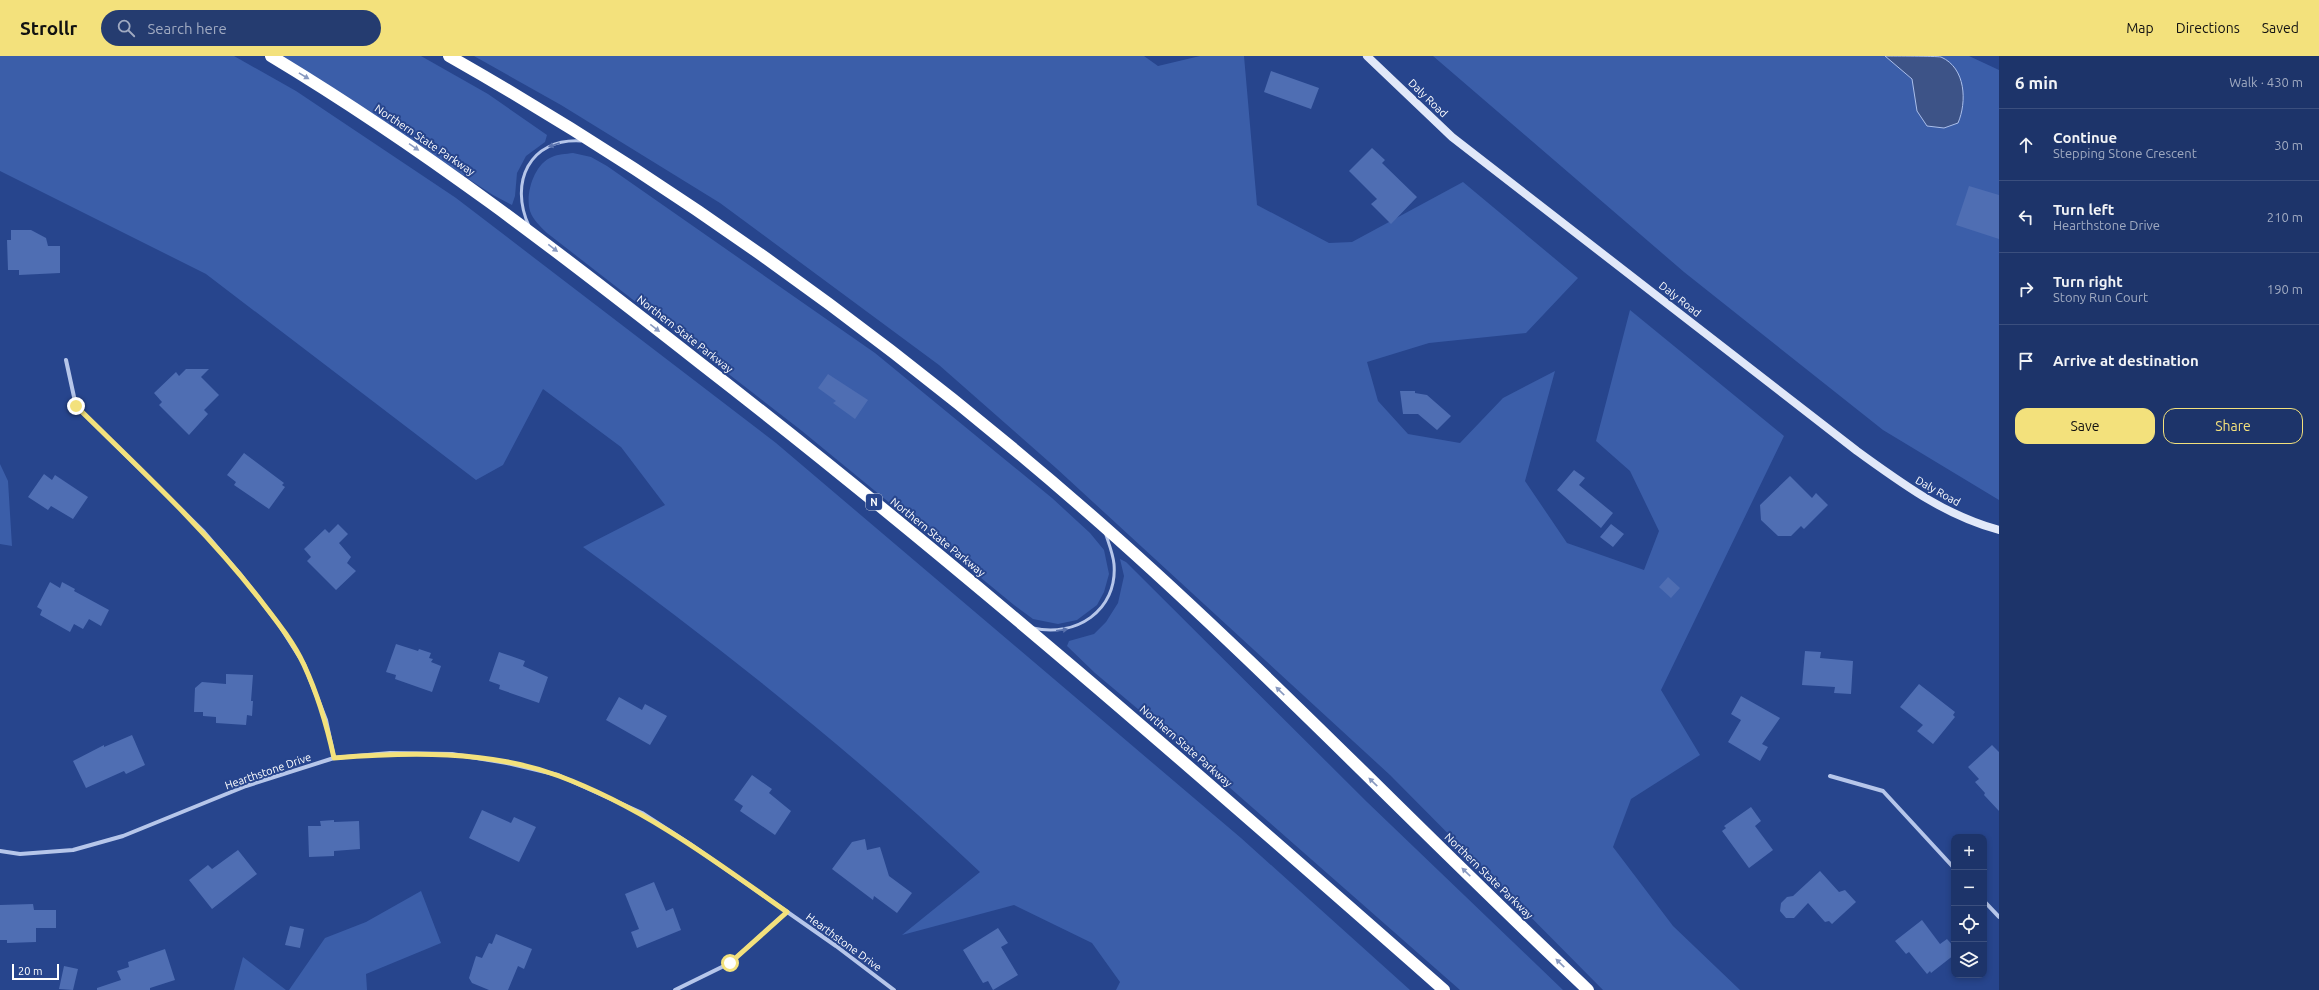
<!DOCTYPE html>
<meta charset="utf-8">
<style>
:root{--surface:#1d346a;--page:#253c70;--text:#f1f3f6;--muted:#a0aac1;--line:#3b4f7e;--accent:#f3e17c}
body{margin:0;font-family:Ubuntu,sans-serif;background:var(--page);color:var(--text)}
.controls{position:absolute;right:12px;bottom:12px;display:grid;overflow:hidden;border-radius:8px;box-shadow:0 2px 6px #0003}
.controls button{width:36px;height:36px;display:grid;place-items:center;padding:0;border:0;border-bottom:1px solid var(--line);background:var(--surface);color:var(--text);font:20px sans-serif}
.scale{position:absolute;left:12px;bottom:10px;width:47px;box-sizing:border-box;padding-left:4px;border:2px solid #fff;border-top:0;font-size:11px;line-height:14px;white-space:nowrap;color:#fff;-webkit-text-stroke:3px #27458d;paint-order:stroke}
.stop{position:absolute;width:12px;height:12px;margin:-9px;border:3px solid #f3e17c;border-radius:50%;background:#fff}
.stop.end{background:#f3e17c;border-color:#fff;box-shadow:0 1px 4px #0008}
.list{margin:0;padding:0;list-style:none}
h2{display:flex;justify-content:space-between;align-items:center;height:52px;margin:0;padding:0 16px;font-size:17px}
h2 small{font-size:13px;font-weight:400;color:var(--muted)}
.list li{display:grid;grid-template-columns:26px 1fr auto;gap:12px;align-items:center;box-sizing:border-box;height:72px;padding:0 16px;border-top:1px solid var(--line)}
.list b{display:block;font-size:15px;white-space:nowrap}
.list p{margin:0;font-size:13px;white-space:nowrap;color:var(--muted)}
.list em{font-size:13px;font-style:normal;color:var(--muted)}
.actions{display:flex;gap:8px;padding:12px 16px}
.actions a{flex:1;padding:9px 0;border:1px solid var(--accent);border-radius:12px;text-align:center;font-size:14px;color:var(--accent)}
.actions .main{background:var(--accent);color:#111}
.icon{flex:none;width:22px;height:22px;fill:none;stroke:currentColor;stroke-width:2;stroke-linecap:round;stroke-linejoin:round}
.map{position:relative;flex:none;width:1999px;height:934px;overflow:hidden}
header{display:flex;align-items:center;gap:24px;box-sizing:border-box;height:56px;padding:0 20px;background:var(--accent);color:#111}
header strong{font-size:19px}
nav{display:flex;gap:22px;margin-inline-start:auto;font-size:14px}
.search{width:280px;height:36px;background:var(--page);display:flex;align-items:center;gap:10px;box-sizing:border-box;padding:0 14px;border-radius:22px;color:var(--muted);font-size:15px}
main{display:flex}
aside{flex:1;background:var(--surface)}
.map>svg:first-child{display:block}
.green{fill:#3b5ea9}
.water{fill:#3d5387;stroke:#abbfeb}
.building{fill:#4f6eb3}
.lines{fill:none;stroke-linecap:round;stroke-linejoin:round}
.service{stroke:#b6c6ea;stroke-width:3}
.minor{stroke:#b6c6ea;stroke-width:4}
.secondary{stroke:#e1e8f9;stroke-width:8}
.motorway{stroke:#fff;stroke-width:12}
.oneway{fill:#8899c0}
.oneway2{fill:#5972ae}
.route{stroke:#f3e17c;stroke-width:5}
.labels{text-anchor:middle;stroke-width:4;stroke-linejoin:round;paint-order:stroke}
.shield{fill:#27458d;stroke:#bec7dd;stroke-width:1}
.shield-label{font-size:10px;font-weight:bold;fill:#fff}
.street-label{font-size:11px;fill:#fff;stroke:#27458d}
</style>
<header>
<strong>Strollr</strong>
<div class="search"><svg class="icon" aria-label="search" viewBox="0 0 24 24"><circle cx="10" cy="10" r="6"/><path d="M15 15l6 6"/></svg>Search here</div>
<nav><a>Map</a><a>Directions</a><a>Saved</a></nav>
</header>
<main>
<div class="map">
<svg width="1999" height="934" viewBox="0 0 1999 934">
<rect width="100%" height="100%" fill="#27458d"/>
<path class="green" d="M0 0H234L296 35 456 142 776 387 1241 782 1410 934H1116L1120 926 1092 887 1014 849 902 879 980 816C856 699 721 591 583 491L665 449 621 391 543 333 503 409 476 424 206 218 0 115Z
M281 0H421L488 38 547 79 545 86 526 100 517 117 515 140 512 149 493 139Z
M474 0H1144L1158 10 1200 0H1244L1257 149 1329 187 1352 186 1463 126 1578 222 1526 277 1429 287 1367 306 1378 345 1408 378 1460 387 1503 342 1555 315 1525 425 1567 487 1644 514 1659 475 1630 415 1596 385 1630 254 1784 380 1661 634 1700 699 1631 743 1613 791 1673 870 1740 934H1603L1390 719 1056 412 939 309 720 147 561 49Z
M1433 0H1969L1999 14V444L1883 374 1684 216Z
M573 97 591 101 607 110 875 297 1052 442 1090 477 1104 494 1109 518 1104 536 1097 549 1077 564 1058 568 1033 563 1014 549 802 375 547 177C540 170 533 164 530 155 525 138 534 108 552 101 558 98 566 98 573 97Z
M0 408 8 425 12 490 0 488Z
M1120 503 1126 506 1367 746 1563 934H1460L1188 695 1095 617 1067 590 1069 585 1094 578 1106 566 1118 547 1124 520Z
M421 835 441 887 366 918 367 934H289L325 882 366 866Z
M243 901 286 934H234Z"/>
<path class="water" d="M1885 0C1896 0 1934 0 1941 1 1966 12 1967 46 1958 67L1944 72 1927 70 1917 55 1912 23Z"/>
<path class="building" d="M1271 15 1319 32 1311 53 1264 36Z
M1372 92 1385 104 1382 107 1417 141 1391 168 1371 148 1377 143 1349 115Z
M1969 130 1999 139V183L1956 169Z
M11 174H31L46 182 48 190H60V217L19 219V214H8L7 184H11Z
M186 313H209L201 321 219 339 204 354 208 358 189 379 159 349 162 346 154 337 176 316 179 320Z
M828 318 868 344 855 363 833 347 836 345 818 332Z
M1400 335H1415V337L1427 339 1451 360 1437 374 1418 358H1403Z
M244 397 284 427 282 429 285 431 269 453 234 429 236 426 227 419Z
M1574 414 1585 422 1579 429 1613 457 1601 472 1557 434Z
M44 418 52 424 55 419 88 441 73 463 51 450 48 454 28 441Z
M1790 420 1812 442 1816 437 1828 449 1804 473 1801 470 1791 480H1778L1761 464 1760 449Z
M338 468 348 478 339 487 351 501 347 507 356 515 336 534 307 505 311 501 304 493 325 473 329 477Z
M1611 468 1624 478 1613 491 1600 481Z
M1668 521 1680 532 1671 542 1659 531Z
M50 526 60 532 62 526 75 533 74 535 109 554 101 570 89 563 83 573 74 568 70 576 40 559 42 554 37 551Z
M396 588 418 595 419 593 431 597 429 602 433 603 431 606 441 610 432 636 395 623 396 619 386 616Z
M1805 595 1821 596 1820 602 1853 605 1851 638 1834 637 1835 631 1802 629Z
M499 596 525 605 523 610 548 621 539 647 499 633 500 629 489 625Z
M226 618 253 619 251 645H253L252 660 247 659 246 669 216 667V661L203 660V656H194L195 632 202 626 226 628Z
M1919 628 1955 656 1953 659 1955 661 1933 688 1917 675 1923 669 1900 651Z
M1741 640 1780 662 1762 688 1768 691 1760 705 1728 686 1741 664 1731 658Z
M619 641 642 654 645 648 667 660 650 689 606 664Z
M132 679 145 709 126 718 124 715 86 732 73 705 104 689V691Z
M1992 689 1999 696V755L1984 739 1985 737 1975 726 1979 723 1968 711Z
M752 719 772 733 769 737 791 755 775 779 740 755 743 750 734 744Z
M1751 751 1761 765 1755 770 1773 794 1749 812 1722 775 1726 772 1724 770Z
M482 754 511 767 514 761 536 771 519 806 469 782Z
M334 764V766L359 765 360 793 334 795V800L309 801 308 770H321L320 765Z
M865 783 867 794 880 791 889 820 912 837 897 857 874 840 873 844 832 813 852 786Z
M238 794 257 818 212 853 189 824 208 809 212 813Z
M1820 815 1839 836 1845 834 1856 846 1832 868 1829 865 1825 866 1808 847 1794 862H1786L1780 855 1781 847 1787 841 1793 840Z
M654 826 666 855 673 852 681 874 637 892 631 876 639 873 625 838Z
M33 848 34 854H56V872H36V886L7 887V884H0V849Z
M1922 864 1940 888 1947 883 1954 891V899L1931 917 1930 915 1927 918 1909 896 1906 898 1895 885Z
M290 870 304 873 300 892 285 889Z
M998 872 1008 887 1001 891 1018 919 993 934 988 925 983 927 963 894Z
M496 878 532 893 524 913 518 910 508 934H489L472 927 469 922 476 900 482 902 489 887 492 888Z
M165 893 175 924 150 932V934H97V932L121 924 117 915 129 911 128 906Z
M64 910 78 913 73 934 59 933Z"/>
<g class="lines">
<path class="service" d="M529 170C509 127 529 82 581 85
M1033 572C1075 582 1118 555 1114 508 1113 498 1109 488 1106 479"/>
<path class="minor" d="M66 304 76 350 204 476 240 518 278 567 304 608 326 664 334 702
M1830 720 1883 735 1954 812
M0 795 20 798 73 794 123 780 246 730 334 702 390 697 452 698 507 707 558 719 642 757 690 788 836 890 894 934
M1984 845 1999 861
M675 934 730 907 787 856"/>
<path class="secondary" d="M1367 0 1452 81 1857 395C1903 428 1944 459 1999 474"/>
<path class="motorway" d="M271 0C424 92 560 197 700 307 957 506 1201 720 1444 934
M449 0C681 132 900 291 1100 467 1269 616 1424 780 1588 934"/>
</g>
<defs><path id="oneway-solid" d="M-6-.8H1V-3.2L6.5 0L1 3.2V.8H-6Z"/></defs>
<g class="oneway">
<use href="#oneway-solid" transform="translate(304 20) rotate(31)"/>
<use href="#oneway-solid" transform="translate(414 91) rotate(34)"/>
<use href="#oneway-solid" transform="translate(553 192) rotate(38)"/>
<use href="#oneway-solid" transform="translate(655 272) rotate(38)"/>
<use href="#oneway-solid" transform="translate(1280 635) rotate(-136)"/>
<use href="#oneway-solid" transform="translate(1373 726) rotate(-136)"/>
<use href="#oneway-solid" transform="translate(1466 816) rotate(-136)"/>
<use href="#oneway-solid" transform="translate(1560 907) rotate(-136)"/>
</g>
<g class="oneway2">
<use href="#oneway-solid" transform="translate(554 89) rotate(161)"/>
<use href="#oneway-solid" transform="translate(1062 574) rotate(-8)"/>
</g>
<g class="lines">
<path class="route" d="M76 350C139 412 204 472 258 541 275 563 293 585 304 609 318 639 327 670 334 702 407 696 489 694 559 720 643 751 715 805 787 856L730 907"/>
</g>
<g class="labels">
<rect class="shield" x="866" y="438" width="16" height="16" rx="3"/>
<g class="shield-label">
<text x="874" y="450">N</text>
</g>
<g class="street-label">
<text transform="translate(1428 42) rotate(44)" y="4">Daly Road</text>
<text transform="translate(425 84) rotate(34)" y="4">Northern State Parkway</text>
<text transform="translate(1680 243) rotate(38)" y="4">Daly Road</text>
<text transform="translate(685 278) rotate(38)" y="4">Northern State Parkway</text>
<text transform="translate(1938 435) rotate(29)" y="4">Daly Road</text>
<text transform="translate(938 481) rotate(39)" y="4">Northern State Parkway</text>
<text transform="translate(1186 690) rotate(41)" y="4">Northern State Parkway</text>
<text transform="translate(268 715) rotate(-19)" y="4">Hearthstone Drive</text>
<text transform="translate(1489 820) rotate(44)" y="4">Northern State Parkway</text>
<text transform="translate(844 886) rotate(36)" y="4">Hearthstone Drive</text>
</g>
</g>
</svg>
<div class="controls">
<button>+</button>
<button>−</button>
<button><svg class="icon" aria-label="locate" viewBox="0 0 24 24"><circle cx="12" cy="12" r="6"/><path d="M12 2v4M12 18v4M2 12h4M18 12h4"/></svg></button>
<button><svg class="icon" aria-label="layers" viewBox="0 0 24 24"><path d="M12 4l9 5-9 5-9-5zM3 14l9 5 9-5"/></svg></button>
</div>
<div class="scale">20 m</div>
<div class="stop" style="left:730px;top:907px"></div>
<div class="stop end" style="left:76px;top:350px"></div>
</div>
<aside>
<h2>6 min<small>Walk · 430 m</small></h2>
<ul class="list">
<li><svg class="icon" aria-label="ahead" viewBox="0 0 24 24"><path d="M12 20V5M6 11l6-6 6 6"/></svg><div><b>Continue</b><p>Stepping Stone Crescent</p></div><em>30 m</em></li>
<li><svg class="icon" aria-label="left" viewBox="0 0 24 24"><path d="M17 20v-9H6M10 6l-5 5 5 5"/></svg><div><b>Turn left</b><p>Hearthstone Drive</p></div><em>210 m</em></li>
<li><svg class="icon" aria-label="right" viewBox="0 0 24 24"><path d="M7 20v-9h11M14 6l5 5-5 5"/></svg><div><b>Turn right</b><p>Stony Run Court</p></div><em>190 m</em></li>
<li><svg class="icon" aria-label="arrive" viewBox="0 0 24 24"><path d="M6 21V4h12l-3 4 3 4H6"/></svg><div><b>Arrive at destination</b></div></li>
</ul>
<div class="actions"><a class="main">Save</a><a>Share</a></div>
</aside>
</main>
